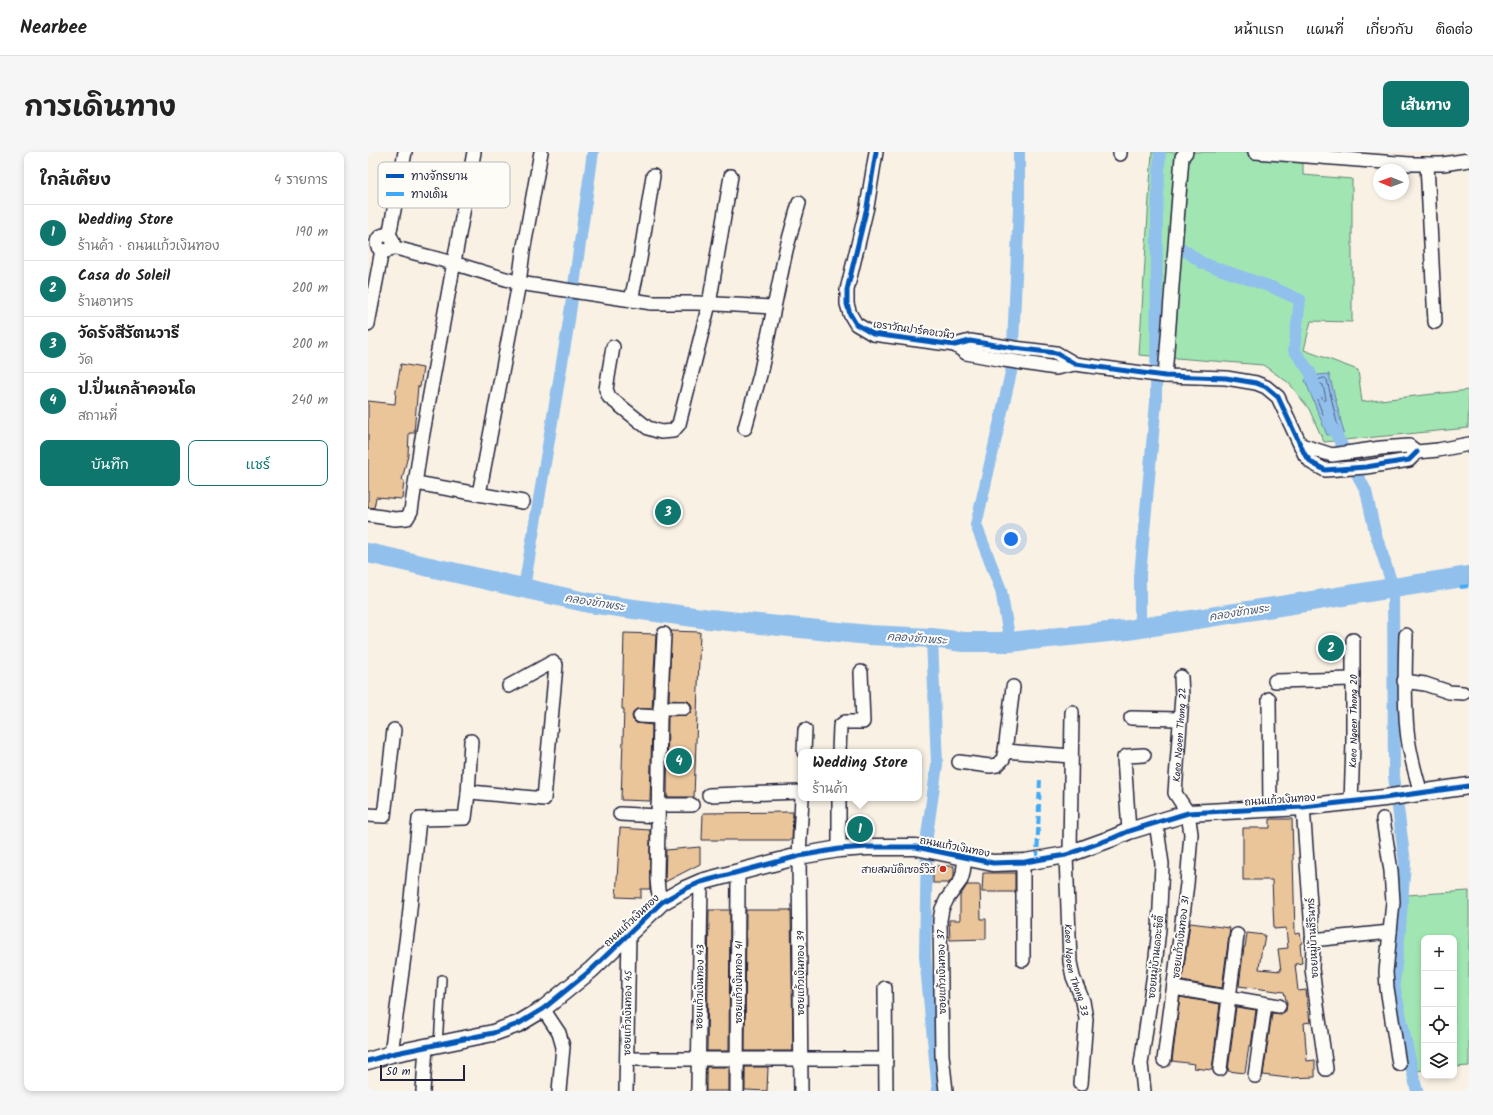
<!DOCTYPE html>
<html lang="th">
<meta charset="utf-8">
<style>
:root{--surface:#fff;--page:#f6f6f6;--text:#222;--muted:#767676;--line:#e0e0e0;--accent:#0f766e}
body{margin:0;font-family:Kalam,"Playpen Sans Thai",sans-serif;background:var(--page);color:var(--text)}
.controls{position:absolute;right:12px;bottom:12px;display:grid;overflow:hidden;border-radius:8px;box-shadow:0 2px 6px #0003}
.controls button{width:36px;height:36px;display:grid;place-items:center;padding:0;border:0;border-bottom:1px solid var(--line);background:var(--surface);color:var(--text);font:20px sans-serif}
.compass{position:absolute;left:1005px;top:12px;width:36px;height:36px;border-radius:50%;background:var(--surface);box-shadow:0 2px 6px #0003;rotate:271deg}
.scale{position:absolute;left:12px;bottom:10px;width:85px;box-sizing:border-box;padding-left:4px;border:2px solid #22223b;border-top:0;font-size:11px;line-height:14px;white-space:nowrap;color:#22223b;-webkit-text-stroke:3px #fdfcf7;paint-order:stroke}
.you{position:absolute;left:643px;top:387px;width:14px;height:14px;margin:-10px;border:3px solid #fff;border-radius:50%;background:#1a73e8;box-shadow:0 0 0 6px #1a73e833}
.badge{display:grid;place-items:center;width:26px;height:26px;border-radius:50%;background:var(--accent);color:#fff;font-size:13px;font-weight:700}
.pin{position:absolute;translate:-50% -50%;border:2px solid #fff;box-shadow:0 1px 4px #0006}
.popup{position:absolute;left:430px;top:597px;width:124px;height:52px;box-sizing:border-box;display:grid;place-content:center;border-radius:8px;background:var(--surface);filter:drop-shadow(0 1px 3px #0005);font-size:13px;white-space:nowrap;color:var(--muted)}
.popup b{font-size:15px;color:var(--text)}
.popup::after{content:'';position:absolute;left:50%;top:100%;margin-left:-8px;border:8px solid transparent;border-top-color:var(--surface)}
.list{margin:0;padding:0;list-style:none}
h2{display:flex;justify-content:space-between;align-items:center;height:52px;margin:0;padding:0 16px;font-size:17px}
h2 small{font-size:13px;font-weight:400;color:var(--muted)}
.list li{display:grid;grid-template-columns:26px 1fr auto;gap:12px;align-items:center;box-sizing:border-box;height:56px;padding:0 16px;border-top:1px solid var(--line)}
.list b{display:block;font-size:15px;white-space:nowrap}
.list p{margin:0;font-size:13px;white-space:nowrap;color:var(--muted)}
.list em{font-size:13px;font-style:normal;color:var(--muted)}
.actions{display:flex;gap:8px;padding:12px 16px}
.actions a{flex:1;padding:9px 0;border:1px solid var(--accent);border-radius:8px;text-align:center;font-size:14px;color:var(--accent)}
.actions .main{background:var(--accent);color:#fff}
.icon{flex:none;width:22px;height:22px;fill:none;stroke:currentColor;stroke-width:2;stroke-linecap:round;stroke-linejoin:round}
.map{position:relative;flex:none;width:1101px;height:939px;overflow:hidden;border-radius:8px}
header{display:flex;align-items:center;gap:24px;box-sizing:border-box;height:56px;padding:0 20px;background:var(--surface);border-bottom:1px solid var(--line)}
header strong{font-size:19px}
nav{display:flex;gap:22px;margin-inline-start:auto;font-size:14px}
.intro{display:flex;align-items:center;justify-content:space-between;box-sizing:border-box;height:96px;padding:0 24px}
h1{margin:0;font-size:28px}
.button{padding:10px 18px;border-radius:8px;background:var(--accent);color:#fff;font-size:14px;font-weight:700}
main{display:flex;gap:24px;padding:0 24px}
aside{flex:1;background:var(--surface);border-radius:8px;box-shadow:0 2px 6px #0003}
.map>svg:first-child{display:block}
.green{fill:#a1e6b2;stroke:#628476}
.water{fill:#92c0ec;stroke:#6581a5}
.lines{fill:none;stroke-linecap:round;stroke-linejoin:round}
.shore{stroke:#4f6182;stroke-width:1}
.canal{stroke:#92c0ec;stroke-width:12}
.river{stroke:#92c0ec;stroke-width:20}
.building{fill:#eac59a;stroke:#22223b}
.service-casing{stroke:#22223b;stroke-width:10}
.minor-casing{stroke:#22223b;stroke-width:16}
.tertiary-casing{stroke:#22223b;stroke-width:19}
.service{stroke:#fdfcf7;stroke-width:7}
.minor{stroke:#fdfcf7;stroke-width:13}
.tertiary{stroke:#fdfcf7;stroke-width:16}
.quiet{stroke:#3fa9f5;stroke-width:4;stroke-dasharray:8 4;stroke-linecap:butt}
.cycleway-casing{stroke:#fdfcf7;stroke-width:8}
.cycleway{stroke:#0057b8;stroke-width:5}
.poi-dot{fill:#c8321e;stroke:#fdfcf7;stroke-width:1.5}
.labels{text-anchor:middle;stroke-width:4;stroke-linejoin:round;paint-order:stroke}
.street-label{font-size:10px;fill:#22223b;stroke:#fdfcf7}
.poi-label{font-size:10px;fill:#22223b;stroke:#fdfcf7;text-anchor:end}
.water-label{font-size:11px;font-style:italic;fill:#495979;stroke:#fdfcf7}
.key{fill:#fdfcf7;stroke:#bbbbbf;stroke-width:1}
.key-label{font-size:11px;fill:#22223b}
</style>
<header>
<strong>Nearbee</strong>
<nav><a>หน้าแรก</a><a>แผนที่</a><a>เกี่ยวกับ</a><a>ติดต่อ</a></nav>
</header>
<div class="intro"><h1>การเดินทาง</h1><a class="button">เส้นทาง</a></div>
<main>
<aside>
<h2>ใกล้เคียง<small>4 รายการ</small></h2>
<ul class="list">
<li><span class="badge">1</span><div><b>Wedding Store</b><p>ร้านค้า · ถนนแก้วเงินทอง</p></div><em>190 m</em></li>
<li><span class="badge">2</span><div><b>Casa do Soleil</b><p>ร้านอาหาร</p></div><em>200 m</em></li>
<li><span class="badge">3</span><div><b>วัดรังสีรัตนวารี</b><p>วัด</p></div><em>200 m</em></li>
<li><span class="badge">4</span><div><b>ป.ปิ่นเกล้าคอนโด</b><p>สถานที่</p></div><em>240 m</em></li>
</ul>
<div class="actions"><a class="main">บันทึก</a><a>แชร์</a></div>
</aside>
<div class="map">
<svg width="1101" height="939" viewBox="0 0 1101 939">
<rect width="100%" height="100%" fill="#f9f1e4"/>
<filter id="ink" filterUnits="userSpaceOnUse"><feTurbulence type="fractalNoise" baseFrequency=".025" numOctaves="2"/><feDisplacementMap in="SourceGraphic" scale="8" xChannelSelector="R" yChannelSelector="G"/><feConvolveMatrix kernelMatrix="1 2 1 2 8 2 1 2 1" color-interpolation-filters="sRGB"/></filter>
<g filter="url(#ink)">
<path class="green" d="M784 0H935V23L984 27V170L943 169 936 198 990 218 994 250 1101 238 1100 276 956 290 941 257 921 231 895 213 771 203Z
M1101 739V914L1086 915V786H1056V918L1049 919 1030 832 1039 743Z"/>
<path class="water" d="M961 222 976 281 959 283 937 228 950 223Z"/>
<g class="lines">
<path class="shore" d="M957 226 959 228 970 275 969 278H961L943 232 944 230Z
M953 232 955 233 958 247 957 249 955 248 949 235 950 233Z"/>
<path class="canal" d="M815 97 834 111 906 136 932 148 926 198 942 220 949 241
M960 267 998 339 1007 380 1025 435 1026 624 1037 711 1032 777 1026 832 1044 918 1049 939
M156 436 200 175 225 0
M772 476V423L788 250 789 62 792 0
M564 486 569 613 559 683 557 804 570 939
M642 490 633 438 608 373 644 216 651 56V0"/>
<path class="river" d="M0 401 221 451 341 467 501 483 564 486 595 490H642L760 478 1101 424"/>
</g>
<path class="building" d="M33 212 55 216 52 235 50 234 46 281H41L40 303 34 328 36 329 34 347 8 345 6 356 0 355V249L27 252 28 239Z
M303 479 332 480 326 645H299L300 564 320 563 323 560 324 556 323 552 320 549 301 548Z
M256 481 288 482 284 557H269L266 559 264 564 265 568 268 571 284 573 282 649 253 648 256 557H254Z
M425 660 424 688H334L335 661Z
M902 667H924L927 782 932 781 934 791 932 792 934 811 927 812 930 839 938 838 942 870 936 871 939 909 947 908V925L920 926 895 923 904 861 913 862 918 859 919 852 916 840 871 834 876 795H877L879 781 897 783 895 794H894L891 817 913 819 910 797 920 796 918 776 906 777 904 728H875V676H902Z
M252 676 282 678V737H273V746L248 745Z
M332 695V712L297 730 298 698Z
M565 714H586V724L581 731H565Z
M615 721H647V740H614Z
M599 733H612L613 767H618V787L582 788 581 768H592V744Z
M341 758H362L361 899H339Z
M378 758H423L425 899H377Z
M822 771 862 776 854 836 814 829Z
M812 845 852 852 844 918 826 916 827 912 804 909Z
M868 855 888 858 883 894H881L877 921 860 919Z
M338 915H361V939H338Z
M377 915H400L399 939 377 938Z"/>
<g class="lines">
<defs>
<path id="service" d="M70 893 74 827"/>
<g id="minor">
<path d="M508 0 499 55 479 138V152L482 162 488 172 505 182 587 193 602 189 646 196 688 201 707 212 797 224 858 226 888 231 898 235 910 245 937 303 944 311 957 318 998 315 1041 308 1049 300"/>
<path d="M887 0 1042 12H1075L1101 8"/>
<path d="M752 2V0"/>
<path d="M1059 12 1067 170"/>
<circle cx="17" cy="91" r="8"/>
<path d="M21 84 37 0"/>
<path d="M24 95 85 111 151 131 284 151H329L405 155"/>
<path d="M263 148 272 107 285 24"/>
<path d="M0 172 14 98"/>
<path d="M587 193 598 201 636 208 688 216 707 212"/>
<path d="M245 195 238 237 241 245 280 276 293 280 305 279 311 272 341 152 363 24"/>
<path d="M797 224 814 5 818 0"/>
<path d="M377 276 392 223 418 98 431 51"/>
<path d="M933 293 964 303 1013 296 1041 294 1049 300 1070 298 1101 292"/>
<path d="M48 331 155 350"/>
<path d="M111 342 151 131 155 100 173 0"/>
<path d="M0 363 27 367 39 366 43 359 53 292 106 0"/>
<path d="M1038 483C1037 515 1036 547 1039 578 1041 600 1047 621 1053 641"/>
<path d="M907 529 985 527"/>
<path d="M1036 529 1057 532 1081 540 1095 541"/>
<path d="M901 547 902 658"/>
<path d="M292 556H316"/>
<path d="M272 564 292 565"/>
<path d="M763 566 812 567"/>
<path d="M637 599 703 604"/>
<path d="M436 600 437 578"/>
<path d="M471 600 472 574 477 570H495L493 520"/>
<path d="M591 610 622 614 629 613 635 607 637 599 645 535"/>
<path d="M100 642 103 640 176 647 188 513 184 510 181 512 141 534"/>
<path d="M341 643 433 640"/>
<path id="s1" d="M983 651 985 591V488"/>
<path d="M290 653H324"/>
<path d="M935 655 945 793 944 817 958 917"/>
<path d="M252 662 290 664"/>
<path d="M0 663 16 664 26 578"/>
<path d="M1015 667 1023 719 1025 750 1018 820 1019 836 1031 912"/>
<path d="M761 679 756 606 759 604 776 603"/>
<path d="M471 697V646"/>
<path d="M702 701 704 560"/>
<path id="s2" d="M698 703 702 810 705 825 715 849 718 867 713 932"/>
<path d="M655 710V808"/>
<path d="M294 750 290 738 289 726 292 565 296 482"/>
<path d="M944 788 1022 780"/>
<path d="M517 836 518 939"/>
<path d="M806 836 911 854"/>
<path d="M175 857 191 881 195 895 191 939"/>
<path d="M23 902 41 767 51 667 97 666 100 642 103 589"/>
<path d="M259 907H518"/>
<path id="s3" d="M796 908 819 732 823 682 820 661 807 641 814 544 813 525"/>
<path d="M852 917 869 783"/>
<path d="M887 924 897 853"/>
<path d="M55 939 58 895"/>
<path d="M258 939 261 782"/>
<path d="M330 939 333 730"/>
<path d="M369 939 370 721"/>
<path d="M433 939 431 704 434 646"/>
<path d="M578 939 574 903 572 768 574 757 579 747 593 728 595 721 597 706"/>
<path d="M776 939 773 912 787 814 791 777 794 712 788 670"/>
</g>
<path id="tertiary" d="M0 909 23 902 125 881 150 872 175 857 223 818 294 750 317 737 333 730 431 704 471 697 499 695H548L625 711 657 710 698 703 745 686 761 679 820 661 935 655 1016 646 1101 634"/>
</defs>
<use href="#service" class="service-casing"/>
<use href="#minor" class="minor-casing"/>
<use href="#tertiary" class="tertiary-casing"/>
<use href="#service" class="service"/>
<use href="#minor" class="minor"/>
<use href="#tertiary" class="tertiary"/>
<path class="quiet" d="M1092 435 1101 434
M669 708 672 626"/>
<defs>
<path id="cycleway" d="M508 0 499 55 479 138V152L482 162 488 172 505 182 587 193 602 189 646 196 688 201 707 212 797 224 858 226 888 231 898 235 910 245 937 303 944 311 957 318 998 315 1041 308 1049 300
M0 909 23 902 125 881 150 872 175 857 223 818 294 750 317 737 333 730 431 704 471 697 499 695H548L625 711 657 710 698 703 745 686 761 679 820 661 935 655 1016 646 1101 634"/>
</defs>
<use href="#cycleway" class="cycleway-casing"/>
<use href="#cycleway" class="cycleway"/>
</g>
</g>
<circle class="poi-dot" cx="575" cy="717" r="4"/>
<g class="labels">
<g class="street-label">
<text transform="translate(546 177) rotate(8)" y="4">เอราวัณปาร์คอเวนิว</text>
<text dy="4" stroke="none"><textPath href="#s1" startOffset="82">Kaeo Ngoen Thong 20</textPath></text>
<text dy="4" stroke="none"><textPath href="#s3" startOffset="331">Kaeo Ngoen Thong 22</textPath></text>
<text transform="translate(912 647) rotate(-4)" y="4">ถนนแก้วเงินทอง</text>
<text transform="translate(587 694) rotate(11)" y="4">ถนนแก้วเงินทอง</text>
<text transform="translate(263 768) rotate(-43)" y="4">ถนนแก้วเงินทอง</text>
<text transform="translate(812 785) rotate(-83)" y="4">ซอยแก้วเงินทอง 31</text>
<text transform="translate(944 786) rotate(-93)" y="4">ซอยหมู่บ้านธีรินทร์</text>
<text transform="translate(787 805) rotate(-84)" y="4">ซอยหมู่บ้านเดอะซิตี้</text>
<text dy="4" stroke="none"><textPath href="#s2" startOffset="116">Kaeo Ngoen Thong 33</textPath></text>
<text transform="translate(573 820) rotate(-91)" y="4">ซอยแก้วเงินทอง 37</text>
<text transform="translate(432 821) rotate(-90)" y="4">ซอยแก้วเงินทอง 39</text>
<text transform="translate(370 830) rotate(-90)" y="4">ซอยแก้วเงินทอง 41</text>
<text transform="translate(331 835) rotate(-89)" y="4">ซอยแก้วเงินทอง 43</text>
<text transform="translate(259 861) rotate(-89)" y="4">ซอยแก้วเงินทอง 45</text>
</g>
<g class="poi-label">
<text x="567" y="721">สายสมบัติเซอร์วิส</text>
</g>
<g class="water-label">
<text transform="translate(227 450) rotate(9)" y="4">คลองชักพระ</text>
<text transform="translate(871 460) rotate(-9)" y="4">คลองชักพระ</text>
<text transform="translate(549 486) rotate(4)" y="4">คลองชักพระ</text>
</g>
</g>
<rect x="10" y="10" width="132" height="46" rx="6" class="key"/>
<rect x="18" y="22" width="18" height="4" fill="#0057b8"/>
<rect x="18" y="40" width="18" height="4" fill="#3fa9f5"/>
<g class="key-label">
<text x="43" y="28">ทางจักรยาน</text>
<text x="43" y="46">ทางเดิน</text>
</g>
</svg>
<div class="controls">
<button>+</button>
<button>−</button>
<button><svg class="icon" aria-label="locate" viewBox="0 0 24 24"><circle cx="12" cy="12" r="6"/><path d="M12 2v4M12 18v4M2 12h4M18 12h4"/></svg></button>
<button><svg class="icon" aria-label="layers" viewBox="0 0 24 24"><path d="M12 4l9 5-9 5-9-5zM3 14l9 5 9-5"/></svg></button>
</div>
<svg class="compass" viewBox="-18 -18 36 36"><path d="M0-13l5 13h-10z" fill="#e53935"/><path d="M0 13l5-13h-10z" fill="#767676"/></svg>
<div class="scale">50 m</div>
<div class="you"></div>
<div class="pin badge" style="left:492px;top:677px">1</div>
<div class="popup"><b>Wedding Store</b>ร้านค้า</div>
<div class="pin badge" style="left:963px;top:496px">2</div>
<div class="pin badge" style="left:300px;top:360px">3</div>
<div class="pin badge" style="left:311px;top:609px">4</div>
</div>
</main>
